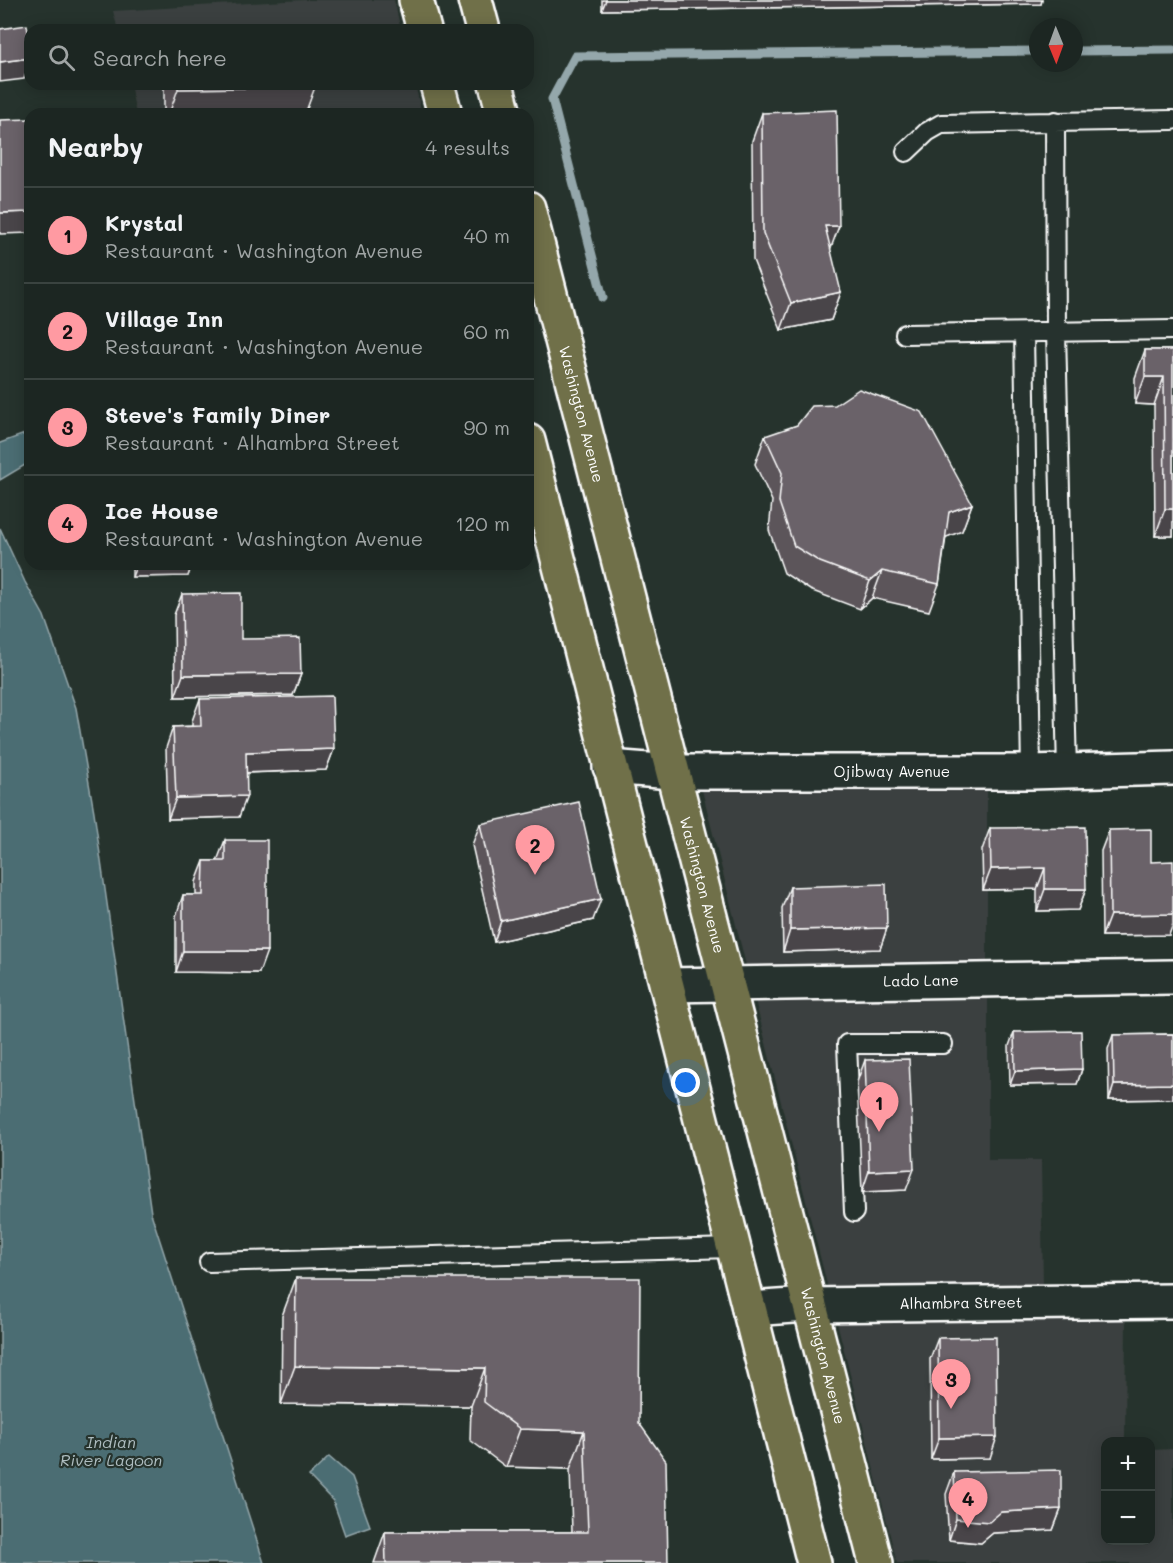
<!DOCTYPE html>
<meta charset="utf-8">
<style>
:root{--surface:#1c2622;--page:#29322f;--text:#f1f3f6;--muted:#a0a5a5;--line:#3a4340;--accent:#ff9aa2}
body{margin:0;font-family:Mali,sans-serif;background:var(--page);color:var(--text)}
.controls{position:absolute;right:18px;bottom:18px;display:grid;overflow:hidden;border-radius:12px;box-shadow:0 3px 15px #0003}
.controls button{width:54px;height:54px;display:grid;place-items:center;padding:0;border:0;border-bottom:2px solid var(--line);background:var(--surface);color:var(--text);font:30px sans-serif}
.compass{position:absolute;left:1029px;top:18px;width:54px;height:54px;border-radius:50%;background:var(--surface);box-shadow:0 3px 15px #0003;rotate:179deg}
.you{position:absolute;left:686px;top:1083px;width:21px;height:21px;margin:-15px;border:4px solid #fff;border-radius:50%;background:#1a73e8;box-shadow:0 0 0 9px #1a73e833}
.badge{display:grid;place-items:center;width:39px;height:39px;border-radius:50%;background:var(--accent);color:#111;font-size:20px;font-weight:700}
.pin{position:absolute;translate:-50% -50px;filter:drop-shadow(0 2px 3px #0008)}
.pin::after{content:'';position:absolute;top:32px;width:21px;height:18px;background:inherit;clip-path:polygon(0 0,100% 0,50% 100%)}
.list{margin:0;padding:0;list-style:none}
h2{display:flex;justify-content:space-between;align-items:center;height:78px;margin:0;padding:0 24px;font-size:26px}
h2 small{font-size:20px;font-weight:400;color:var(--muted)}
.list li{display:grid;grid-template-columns:39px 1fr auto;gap:18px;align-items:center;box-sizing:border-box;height:96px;padding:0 24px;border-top:2px solid var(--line)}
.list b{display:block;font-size:22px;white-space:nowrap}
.list p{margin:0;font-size:20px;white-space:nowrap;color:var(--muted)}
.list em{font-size:20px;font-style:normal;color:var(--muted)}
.icon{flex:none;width:33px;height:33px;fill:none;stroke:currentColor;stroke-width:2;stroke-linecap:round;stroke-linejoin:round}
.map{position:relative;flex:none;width:1173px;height:1563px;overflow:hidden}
.search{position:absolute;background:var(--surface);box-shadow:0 3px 15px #0003;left:24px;top:24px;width:510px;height:66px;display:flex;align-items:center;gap:15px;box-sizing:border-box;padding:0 21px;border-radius:18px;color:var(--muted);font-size:22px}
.panel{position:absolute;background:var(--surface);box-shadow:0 3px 15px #0003;left:24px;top:108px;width:510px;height:462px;border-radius:18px}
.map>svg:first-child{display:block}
.built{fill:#3a413f}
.water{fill:#4c6d73;stroke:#94a7ab;stroke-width:1.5}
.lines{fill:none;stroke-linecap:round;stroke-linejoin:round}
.stream{stroke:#94a7ab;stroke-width:9}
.lane-casing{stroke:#fff;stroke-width:22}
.street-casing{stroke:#fff;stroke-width:38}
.primary-casing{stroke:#fff;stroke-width:38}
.lane{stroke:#26332d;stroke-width:18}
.street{stroke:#26332d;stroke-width:33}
.primary{stroke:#70704a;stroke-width:33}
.wall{fill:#5b545a;stroke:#fff;stroke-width:1.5}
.shaded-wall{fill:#4a454a;stroke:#fff;stroke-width:1.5}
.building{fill:#6a6269;stroke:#fff;stroke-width:1.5}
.labels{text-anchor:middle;stroke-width:4.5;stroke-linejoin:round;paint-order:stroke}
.street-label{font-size:15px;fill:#fff;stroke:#26332d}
.water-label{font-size:16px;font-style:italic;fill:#aebdc0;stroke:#26332d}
</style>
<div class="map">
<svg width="1173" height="1563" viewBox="0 0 1173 1563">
<rect width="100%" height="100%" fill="#26332d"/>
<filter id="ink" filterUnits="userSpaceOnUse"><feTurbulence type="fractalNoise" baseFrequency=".0167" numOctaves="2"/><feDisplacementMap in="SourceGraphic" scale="12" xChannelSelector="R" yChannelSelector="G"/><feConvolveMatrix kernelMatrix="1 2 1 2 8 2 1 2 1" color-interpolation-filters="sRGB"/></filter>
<g filter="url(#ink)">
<path class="built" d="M303 0H394L401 30H118L113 11Z
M130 84H415L422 114H136Z
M987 789V962L746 965 702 790Z
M988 997V1160H1041L1043 1285 828 1288 755 1000Z
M1126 1318 1125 1441 1106 1442V1540H1150L1151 1450 1173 1449V1563H897L837 1322Z"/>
<path class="water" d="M30 432V462L0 480V443Z
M0 528 25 582 44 616 76 708 94 812 151 1213 264 1563H0Z
M329 1457 352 1477 370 1526 345 1535 333 1501 309 1476Z"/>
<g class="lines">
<path class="stream" d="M1074 51 1173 50
M603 298 552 99 575 56 1038 51"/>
<defs>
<path id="lane" d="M1055 121 1056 332 1067 770
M906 152 927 132 941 124 1173 120
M1024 333 1031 772
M905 334 1173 330
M854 1212 847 1044H943
M209 1262 733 1248"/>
<g id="street">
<path id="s1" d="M610 767 672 772H1031L1173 768"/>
<path id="s2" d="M667 985 1173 977"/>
<path id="s3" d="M749 1309 808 1305 1173 1301"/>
</g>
<g id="primary">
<path d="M416 0 424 30"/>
<path d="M475 0 483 30"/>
<path d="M437 84 445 114"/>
<path d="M496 84 504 114"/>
<path id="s4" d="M528 208 876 1563"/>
<path d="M528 441 814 1563"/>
</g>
</defs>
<use href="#lane" class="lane-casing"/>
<use href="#street" class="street-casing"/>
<use href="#primary" class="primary-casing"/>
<use href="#lane" class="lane"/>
<use href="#street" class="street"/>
<use href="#primary" class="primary"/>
</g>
<path class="wall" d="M602 0H1042L1041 4 602 10Z
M164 84H315L305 114H164Z
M762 113 841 292 831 320 781 330 753 260 752 141Z
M1145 350H1173V536H1155L1154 405 1135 404V378Z
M765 436 972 504 962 531 946 537 939 584 929 611 872 598 860 609 810 590 784 573 769 530 772 501 755 464Z
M132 564H192L188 576 132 577Z
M182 594 241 639 301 674 293 695 175 697 174 615Z
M200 699 334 749 326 770 247 773 239 817 168 819 166 748 173 727 192 726V721Z
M480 824 593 920 494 942 472 845Z
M990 828 1086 889 1078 910 1037 911V889L983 890 982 850Z
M1109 830 1151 862 1169 935 1102 936 1101 851Z
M225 840 259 973 176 972V916L183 895H196V882L204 861H217Z
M790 887 887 928 880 949 783 952 782 908Z
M1014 1032 1082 1069 1077 1084 1010 1085 1009 1046Z
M1173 1034V1099L1109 1100 1108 1049 1113 1035Z
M865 1060 906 1190 862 1192 857 1082Z
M296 1278 639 1423 668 1563H374L385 1532H572L570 1469 506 1467 470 1440 471 1406 281 1404 282 1316Z
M938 1338 990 1458 931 1459 930 1359Z
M954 1472 1061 1509 1053 1530 993 1533 981 1543 949 1540 946 1494Z"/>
<path class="shaded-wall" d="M606 0H1042L1041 4 602 10Z
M30 58V61L24 79 0 82V62Z
M315 87 305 114H169L178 89Z
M30 212V233L0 234V213Z
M825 226H839L829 253Z
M841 292 831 320 781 330 791 303Z
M1145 377H1164L1154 405 1135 404Z
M972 504 962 531 939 540 949 512Z
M1165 509H1173V536H1155Z
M137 564H192L188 576 132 577Z
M882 571 872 598 860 609 870 581Z
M301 674 293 695 175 697 183 675Z
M334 749 326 770 238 773 246 752Z
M247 796 239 817 168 819 176 798Z
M1045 868 1037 889 983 890 991 869Z
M1045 889H1086L1078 910 1037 911Z
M601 899 593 920 494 942 501 921Z
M1173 914V924L1169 935 1102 936 1110 915Z
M887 928 880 949 783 952 790 930Z
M183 951H267L259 973 176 972Z
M1082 1069 1077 1084 1010 1085 1015 1071Z
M1173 1084V1099L1109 1100 1114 1085Z
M914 1169 906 1190 862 1192 869 1171Z
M295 1366 485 1368 471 1406 281 1404Z
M520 1429 584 1431 570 1469 506 1467Z
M997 1437 990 1458 931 1459 939 1438Z
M1061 1509 1053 1530 993 1533 981 1543 949 1540 956 1519 1001 1512Z"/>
<path class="building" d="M27 25 30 48V58L0 62V29Z
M178 84H315V87L178 89Z
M837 110 839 226H825L841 292 791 303 763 233 762 113Z
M30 119V212L0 213V120Z
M1145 350H1173V509H1165L1164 377H1145Z
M859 389 922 412 972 504 949 512 939 584 882 571 870 581 820 562 794 546 779 502 782 473 765 436 797 425 812 406 835 405Z
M241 593V639L300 638 301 674 183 675 182 594Z
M332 696 334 749 246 752 247 796 176 798 173 727 201 726 200 699Z
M579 802 601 899 501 921 480 824Z
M1085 827 1086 889H1045V868L991 869 990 828Z
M1151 829V862L1173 861V914L1110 915 1109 830Z
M225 840H267V951H183V895H203L204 861H225Z
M886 884 887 928 790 930V887Z
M1081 1031 1082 1069 1015 1071 1014 1032Z
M1173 1034V1084L1114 1085 1113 1035Z
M909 1059 914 1169 869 1171 865 1060Z
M296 1278H640L639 1423 666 1461 668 1563H386L385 1532H588L584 1431 520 1429 484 1402 485 1368 295 1366Z
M996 1337 997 1437 939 1438 938 1338Z
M1061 1470V1509L1001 1512 989 1522 956 1519 954 1472Z"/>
</g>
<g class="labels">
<g class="street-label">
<text dy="5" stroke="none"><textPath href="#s4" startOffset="213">Washington Avenue</textPath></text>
<text dy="5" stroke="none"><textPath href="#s1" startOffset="282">Ojibway Avenue</textPath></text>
<text dy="5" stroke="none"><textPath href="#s4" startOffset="699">Washington Avenue</textPath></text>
<text dy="5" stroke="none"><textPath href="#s2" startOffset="254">Lado Lane</textPath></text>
<text dy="5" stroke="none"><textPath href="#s3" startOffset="212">Alhambra Street</textPath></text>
<text dy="5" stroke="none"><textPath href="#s4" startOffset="1185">Washington Avenue</textPath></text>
</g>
<g class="water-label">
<text x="111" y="1448">Indian<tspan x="111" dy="18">River Lagoon</tspan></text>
</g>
</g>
</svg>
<div class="controls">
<button>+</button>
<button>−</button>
</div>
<svg class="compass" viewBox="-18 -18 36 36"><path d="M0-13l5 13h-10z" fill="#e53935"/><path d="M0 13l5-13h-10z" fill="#a0a5a5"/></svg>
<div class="you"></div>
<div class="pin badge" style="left:879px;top:1132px">1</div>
<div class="pin badge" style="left:535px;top:875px">2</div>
<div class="pin badge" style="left:951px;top:1409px">3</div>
<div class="pin badge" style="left:968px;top:1528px">4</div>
<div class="search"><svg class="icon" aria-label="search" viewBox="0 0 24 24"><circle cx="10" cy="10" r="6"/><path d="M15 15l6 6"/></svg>Search here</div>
<section class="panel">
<h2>Nearby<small>4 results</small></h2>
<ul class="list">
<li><span class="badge">1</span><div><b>Krystal</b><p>Restaurant · Washington Avenue</p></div><em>40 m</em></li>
<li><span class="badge">2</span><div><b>Village Inn</b><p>Restaurant · Washington Avenue</p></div><em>60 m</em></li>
<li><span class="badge">3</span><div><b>Steve's Family Diner</b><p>Restaurant · Alhambra Street</p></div><em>90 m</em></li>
<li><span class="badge">4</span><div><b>Ice House</b><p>Restaurant · Washington Avenue</p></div><em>120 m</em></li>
</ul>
</section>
</div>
